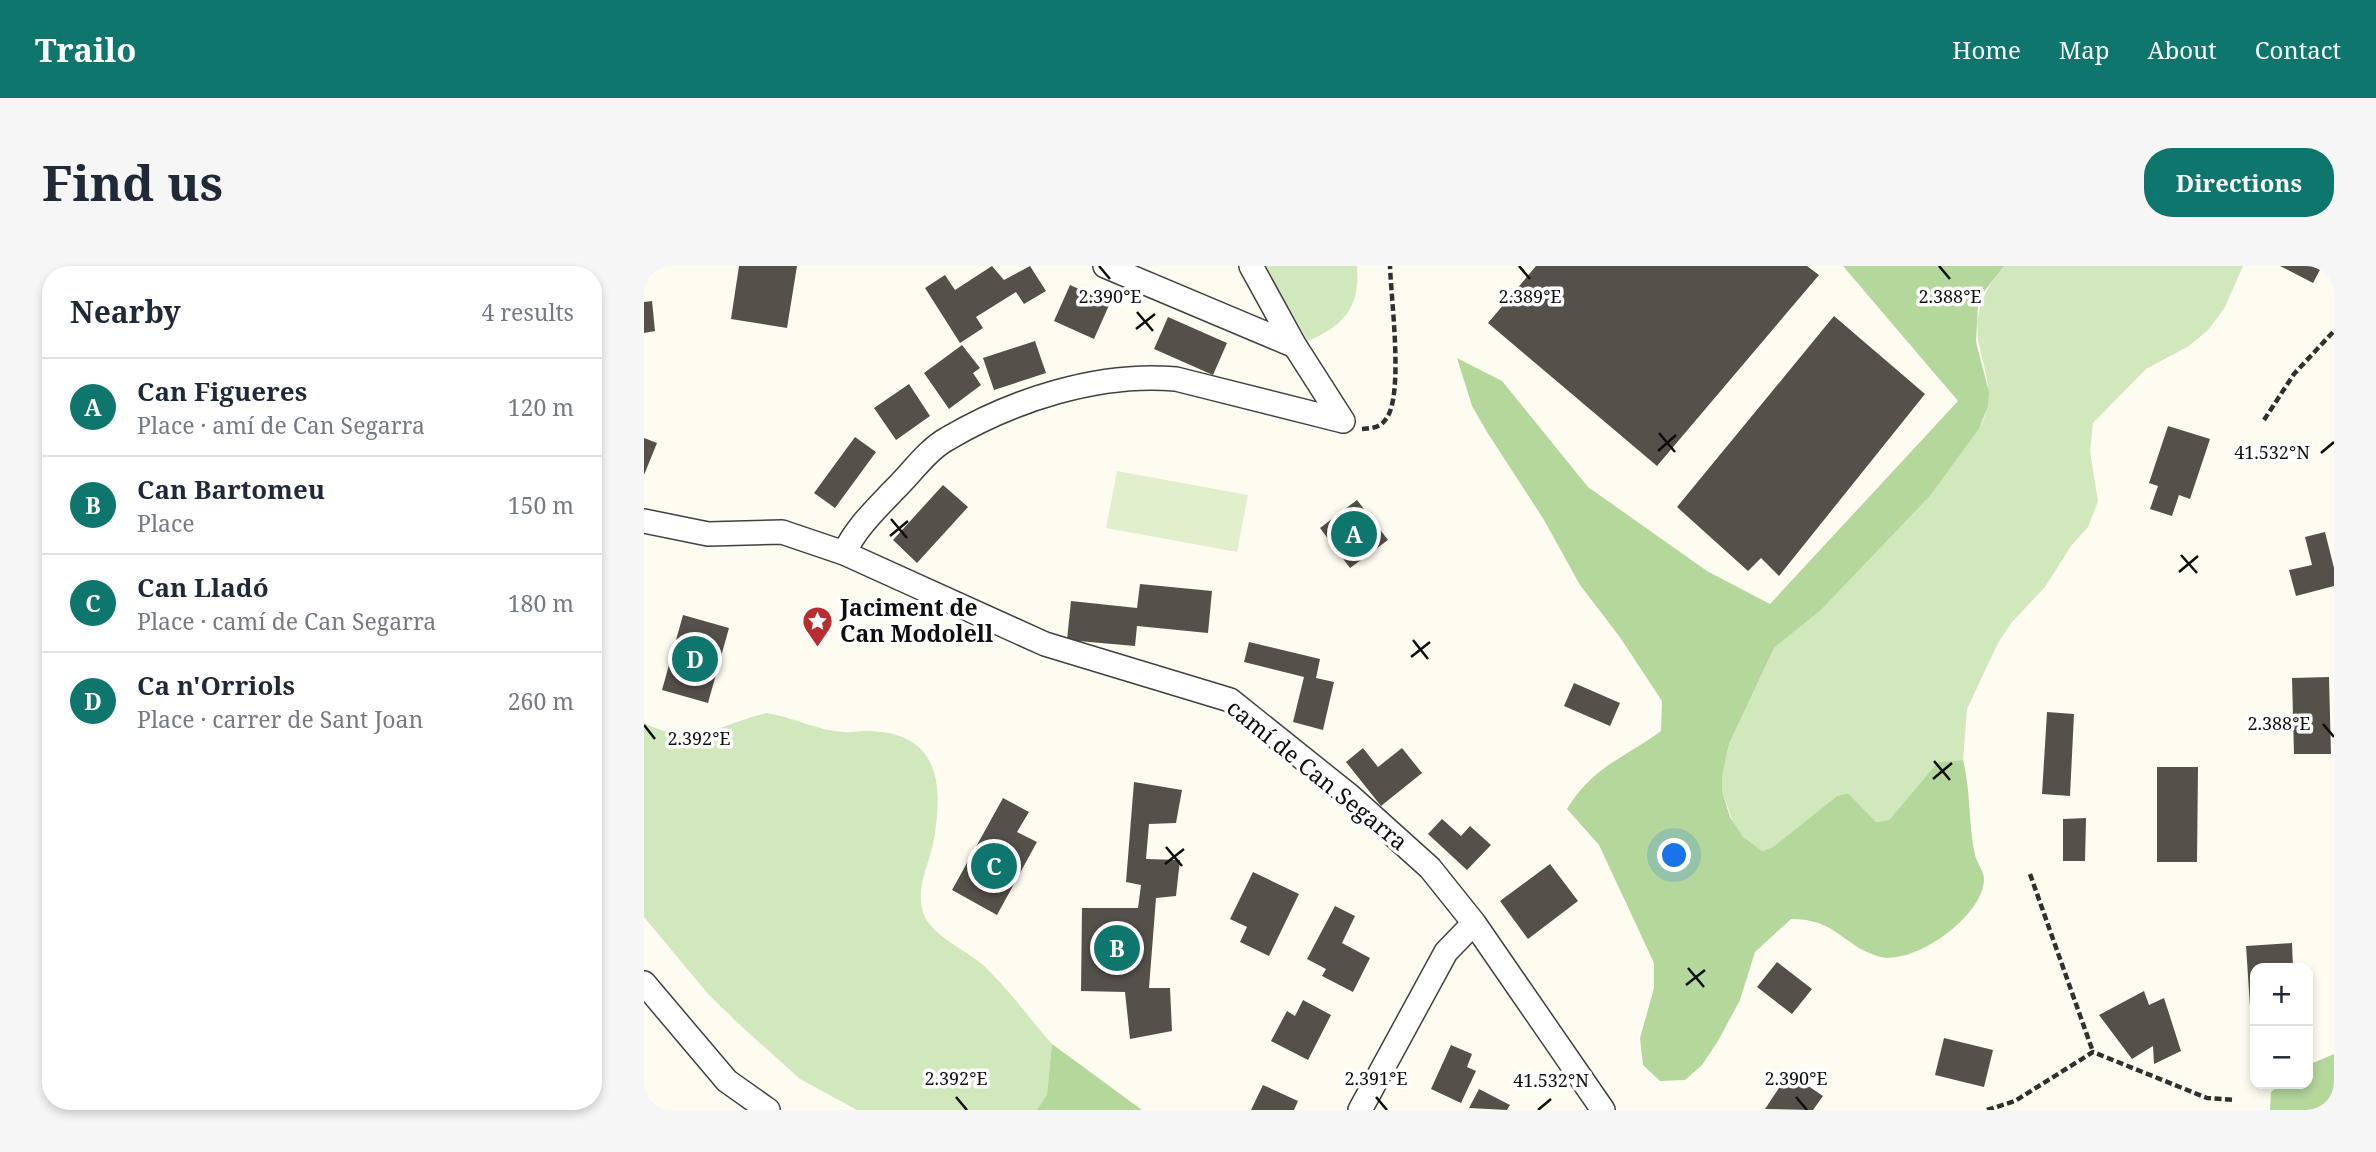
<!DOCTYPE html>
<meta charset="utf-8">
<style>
:root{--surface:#fff;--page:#f6f6f7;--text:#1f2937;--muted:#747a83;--line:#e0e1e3;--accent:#0f766e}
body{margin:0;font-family:"Noto Serif",serif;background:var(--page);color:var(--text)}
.controls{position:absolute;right:21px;bottom:21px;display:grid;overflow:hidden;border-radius:14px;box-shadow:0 4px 10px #0003}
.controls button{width:63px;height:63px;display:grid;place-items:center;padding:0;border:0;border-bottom:2px solid var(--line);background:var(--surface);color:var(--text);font:35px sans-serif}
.you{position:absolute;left:1031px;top:590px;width:24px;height:24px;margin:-18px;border:5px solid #fff;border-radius:50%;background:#1a73e8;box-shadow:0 0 0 10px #1a73e833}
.badge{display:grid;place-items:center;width:46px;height:46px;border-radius:50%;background:var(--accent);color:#fff;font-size:23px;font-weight:700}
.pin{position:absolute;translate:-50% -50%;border:4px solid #fff;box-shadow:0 2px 7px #0006}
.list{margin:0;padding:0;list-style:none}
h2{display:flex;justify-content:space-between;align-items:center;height:91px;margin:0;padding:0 28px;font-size:30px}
h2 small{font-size:23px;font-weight:400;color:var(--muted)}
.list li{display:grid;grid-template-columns:46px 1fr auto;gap:21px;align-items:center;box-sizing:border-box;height:98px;padding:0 28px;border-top:2px solid var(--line)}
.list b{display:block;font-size:26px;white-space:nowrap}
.list p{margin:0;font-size:23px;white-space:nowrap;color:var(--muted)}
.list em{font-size:23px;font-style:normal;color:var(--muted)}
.map{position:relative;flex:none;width:1690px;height:844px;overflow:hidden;border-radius:28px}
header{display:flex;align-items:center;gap:42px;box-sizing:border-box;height:98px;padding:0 35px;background:var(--accent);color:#fff}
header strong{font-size:33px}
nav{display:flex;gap:38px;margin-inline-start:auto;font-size:24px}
.intro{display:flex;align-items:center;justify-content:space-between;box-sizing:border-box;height:168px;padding:0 42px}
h1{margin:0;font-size:49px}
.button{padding:18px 32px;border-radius:28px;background:var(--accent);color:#fff;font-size:24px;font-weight:700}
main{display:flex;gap:42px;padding:0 42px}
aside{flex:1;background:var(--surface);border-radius:28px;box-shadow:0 4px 10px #0003}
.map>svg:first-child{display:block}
.green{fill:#d1e7bc}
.forest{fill:#b4d79c}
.pitch{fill:#e2efcd}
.building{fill:#56504b}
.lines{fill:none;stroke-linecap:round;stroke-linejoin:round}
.street-casing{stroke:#414141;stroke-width:26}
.path{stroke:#303030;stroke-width:4.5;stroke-dasharray:7 3.5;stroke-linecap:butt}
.street{stroke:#fff;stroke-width:23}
.ticks{fill:none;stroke:#0e0e0e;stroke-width:2.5}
.labels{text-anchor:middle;stroke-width:7;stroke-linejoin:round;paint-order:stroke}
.poi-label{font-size:23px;font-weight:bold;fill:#0e0e0e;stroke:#fff;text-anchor:start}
.street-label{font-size:23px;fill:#0e0e0e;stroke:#fff}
.ticks-label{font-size:18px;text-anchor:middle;fill:#0e0e0e;stroke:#fff;stroke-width:7;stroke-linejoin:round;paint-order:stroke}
</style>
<header>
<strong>Trailo</strong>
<nav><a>Home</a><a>Map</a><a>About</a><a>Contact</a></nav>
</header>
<div class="intro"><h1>Find us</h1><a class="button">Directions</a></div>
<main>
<aside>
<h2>Nearby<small>4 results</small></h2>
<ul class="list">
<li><span class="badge">A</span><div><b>Can Figueres</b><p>Place · amí de Can Segarra</p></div><em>120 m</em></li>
<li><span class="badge">B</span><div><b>Can Bartomeu</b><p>Place</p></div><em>150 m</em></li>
<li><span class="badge">C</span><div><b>Can Lladó</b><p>Place · camí de Can Segarra</p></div><em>180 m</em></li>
<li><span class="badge">D</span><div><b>Ca n'Orriols</b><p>Place · carrer de Sant Joan</p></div><em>260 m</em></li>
</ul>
</aside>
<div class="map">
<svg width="1690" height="844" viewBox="0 0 1690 844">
<rect width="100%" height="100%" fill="#fefcf0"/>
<path class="green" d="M621 0H713C716 41 701 59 664 75Z
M1360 0H1599L1580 43 1564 64 1545 80 1502 103 1449 157 1446 185 1454 235 1444 261 1427 280 1401 321 1368 356 1354 377 1323 443 1319 494 1294 496 1245 554 1232 556 1204 527 1193 530 1129 581 1118 585 1107 580 1091 562 1078 525V511L1085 478 1130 382 1177 344 1286 230 1335 163C1368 102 1298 73 1360 0Z
M123 447C149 451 174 465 200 466 209 467 218 464 227 465 296 468 299 519 290 573 286 598 271 620 279 646 286 669 320 683 338 698 364 722 385 752 408 778L403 828 393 844H213L156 813 97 760 65 729 0 651V457C54 483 73 458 123 447Z"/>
<path class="forest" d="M1199 0H1360L1339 27 1334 39 1332 76 1345 126 1344 140 1335 163 1286 230 1177 344 1130 382 1085 478 1078 511V525L1086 551 1099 571 1118 585 1129 581 1193 530 1204 527 1232 556 1245 554 1294 496 1319 494C1327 525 1324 557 1331 589 1333 597 1340 605 1340 613 1340 650 1268 702 1233 690 1197 678 1192 653 1147 653L1111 686 1096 734 1074 775 1058 799 1041 814 1016 815 999 799 996 772 1010 722V697L955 579 923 543C949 500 979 493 1017 465L1018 435 975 370 936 319 900 254 843 166 828 140 813 92 858 115 944 221 1063 305 1126 338 1314 135Z
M408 778 498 844H393L403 828Z
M1690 788V844H1626L1627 826 1636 818H1664V799Z"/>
<path class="pitch" d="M473 205 604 229 593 286 462 262Z"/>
<path class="building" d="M95 0H153L143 62 87 53Z
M348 0 360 14 386 0 402 25 380 38 372 26 332 51 339 62 316 77 281 22 301 9 311 24Z
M892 0H1163L1175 9 1013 200 844 57Z
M1636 0H1678L1669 17Z
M426 19 466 37 450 73 410 55Z
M8 35 11 65 0 67V36Z
M1190 50 1281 128 1135 310 1117 292 1104 305 1033 241Z
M524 51 583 77 569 109 510 83Z
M391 75 402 107 350 124 339 92Z
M318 79 336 102 329 107 337 119 305 143 280 107Z
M265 118 286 150 252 174 230 142Z
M1524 160 1566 173 1546 233 1535 229 1528 250 1506 243 1514 220 1505 217Z
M211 171 232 186 191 242 170 227Z
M0 172 13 177 0 209Z
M299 219 324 241 273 297 249 274Z
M713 234 744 274 706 302 676 262Z
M1681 266 1690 302V320L1652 330 1645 304 1668 299 1661 271Z
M496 318 568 325 564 367 493 360 491 380 423 374 427 335 493 342Z
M39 349 85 362 64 437 18 424Z
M605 376 676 393 672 412 690 416 679 464 649 456 660 411 600 396Z
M1685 411 1687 488H1650L1648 412Z
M930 417 976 437 966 460 920 440Z
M1403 446 1430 448 1426 530 1398 528Z
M719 482 734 501 758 482 778 507 737 540 702 496Z
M1513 501H1554L1553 596H1513Z
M490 516 538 524 532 557 505 558 502 593 536 594 532 630 512 632 505 722H526L528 765 486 773 481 726 437 725 438 642H494L497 619 482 616Z
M359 532 385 546 373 566 393 576 353 649 308 624Z
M1442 552 1441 595H1419V553Z
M798 553 817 570 826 560 847 579 823 604 784 568Z
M906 598 934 635 884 673 856 635Z
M609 606 655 628 625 690 596 676 603 661 586 653Z
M691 640 711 650 698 677 726 692 709 726 678 710 682 703 663 693Z
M1648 677 1649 702H1611V755H1607L1602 680Z
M1133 696 1168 723 1148 748 1113 721Z
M1500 725 1505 739 1520 732 1537 785 1510 798 1509 780 1488 793 1455 749Z
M659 734 687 749 664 794 627 775 643 745 651 750Z
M1300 772 1349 784 1340 821 1291 809Z
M807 779 828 788 823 801 832 805 817 837 787 823Z
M1145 807 1179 830 1169 844 1121 843Z
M619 819 654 835 650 844H607Z
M835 823 866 839 863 844 825 842Z"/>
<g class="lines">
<defs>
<path id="street" d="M461 0 651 80
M607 0 651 80 699 155
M0 255 64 268 138 266 200 287 401 378 586 434 706 530 786 602 830 657 959 844
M200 287C212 262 230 245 249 225 266 209 283 184 303 173 369 134 455 106 532 113L699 155
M0 717 83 815 124 844
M716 844 802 686 830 657"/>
</defs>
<use href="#street" class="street-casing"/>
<path class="path" d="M1620 154 1650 108 1690 65
M718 163C728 162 736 162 742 153 760 130 747 33 746 0
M1386 608 1449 786
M1343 844 1371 835 1449 786 1563 832 1591 834"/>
<use href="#street" class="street"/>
</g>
<path class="ticks" d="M455 0 466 13M875 0 886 13M1295 0 1306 13M493 46 509 65M492 63 511 48M1015 167 1031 186M1014 185 1032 169M1677 187 1690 176M247 253 263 272M246 270 264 255M1537 289 1553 307M1535 306 1554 290M769 374 784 393M767 391 786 376M1679 458 1690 471M0 459 11 473M1290 495 1306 514M1289 513 1308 497M522 581 538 600M521 598 540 583M1044 702 1060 721M1042 719 1061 704M312 831 323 844M732 831 743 844M1152 831 1163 844M894 844 907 833"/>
<defs>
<symbol id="sight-pin" viewBox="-11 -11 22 30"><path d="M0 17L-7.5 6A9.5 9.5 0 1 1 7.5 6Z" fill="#b72d30" stroke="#fff"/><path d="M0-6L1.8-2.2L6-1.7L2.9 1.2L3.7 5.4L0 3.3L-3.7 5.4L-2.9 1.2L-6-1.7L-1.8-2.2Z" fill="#fff"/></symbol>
</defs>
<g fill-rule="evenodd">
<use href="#sight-pin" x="156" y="338" width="35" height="47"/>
</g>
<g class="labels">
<g class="poi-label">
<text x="196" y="350">Jaciment de<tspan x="196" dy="26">Can Modolell</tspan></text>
</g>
<g class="street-label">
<text transform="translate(673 509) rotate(39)" y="8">camí de Can Segarra</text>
</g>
</g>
<g class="ticks-label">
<text x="466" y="37">2.390°E</text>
<text x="886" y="37">2.389°E</text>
<text x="1306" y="37">2.388°E</text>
<text x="1628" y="193">41.532°N</text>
<text x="1635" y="464">2.388°E</text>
<text x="55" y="479">2.392°E</text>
<text x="312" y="819">2.392°E</text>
<text x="732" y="819">2.391°E</text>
<text x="1152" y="819">2.390°E</text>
<text x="907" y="821">41.532°N</text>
</g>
</svg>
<div class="controls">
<button>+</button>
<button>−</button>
</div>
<div class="you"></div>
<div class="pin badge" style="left:710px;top:268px">A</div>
<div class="pin badge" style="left:473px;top:682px">B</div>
<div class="pin badge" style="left:350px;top:600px">C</div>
<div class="pin badge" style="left:51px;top:393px">D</div>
</div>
</main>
